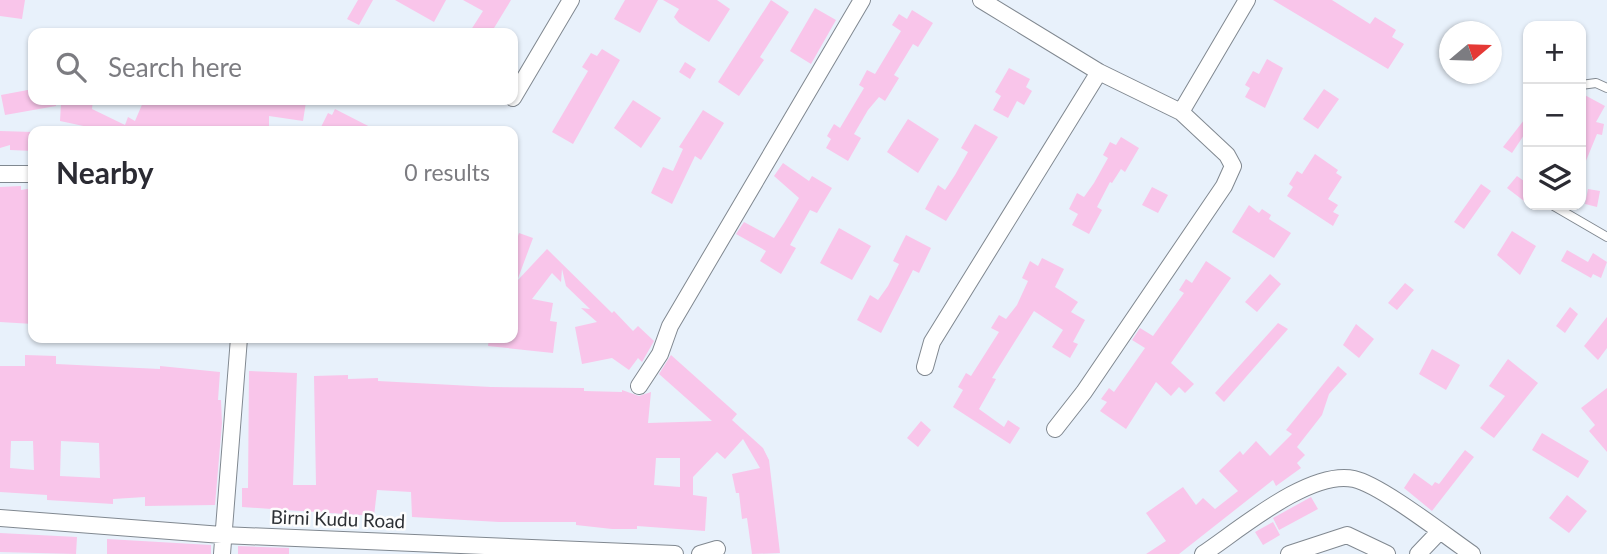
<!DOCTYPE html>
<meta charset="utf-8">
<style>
:root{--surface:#fff;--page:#f7f7f7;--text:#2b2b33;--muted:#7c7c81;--line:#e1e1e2}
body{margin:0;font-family:Lato,sans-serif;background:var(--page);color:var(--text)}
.controls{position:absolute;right:21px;top:21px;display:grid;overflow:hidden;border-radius:14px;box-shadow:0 2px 5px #0004}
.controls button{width:63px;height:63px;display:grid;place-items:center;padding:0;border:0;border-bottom:2px solid var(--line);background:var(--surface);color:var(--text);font:35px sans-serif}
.compass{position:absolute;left:1439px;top:21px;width:63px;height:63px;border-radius:50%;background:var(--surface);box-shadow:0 2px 5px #0004;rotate:71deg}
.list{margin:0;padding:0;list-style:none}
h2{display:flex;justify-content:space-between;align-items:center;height:91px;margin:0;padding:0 28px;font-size:30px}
h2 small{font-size:23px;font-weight:400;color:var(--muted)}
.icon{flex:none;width:38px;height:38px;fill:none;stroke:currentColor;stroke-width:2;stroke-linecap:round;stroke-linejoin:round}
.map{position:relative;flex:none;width:1607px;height:554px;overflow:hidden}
.search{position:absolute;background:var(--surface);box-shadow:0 2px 5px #0004;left:28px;top:28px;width:490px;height:77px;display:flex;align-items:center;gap:18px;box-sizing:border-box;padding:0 24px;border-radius:14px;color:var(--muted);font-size:26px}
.panel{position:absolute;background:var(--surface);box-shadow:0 2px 5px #0004;left:28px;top:126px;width:490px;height:217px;border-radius:14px}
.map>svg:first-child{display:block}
.building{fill:#f9c5ea;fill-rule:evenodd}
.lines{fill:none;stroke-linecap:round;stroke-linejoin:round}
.service-casing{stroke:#808890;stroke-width:10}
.minor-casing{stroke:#808890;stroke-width:18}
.service{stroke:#fff;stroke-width:8}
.minor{stroke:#fff;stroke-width:16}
.labels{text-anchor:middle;stroke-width:5;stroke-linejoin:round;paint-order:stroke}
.street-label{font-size:19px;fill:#2d3034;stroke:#fdfdfd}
</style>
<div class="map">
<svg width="1607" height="554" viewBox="0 0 1607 554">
<rect width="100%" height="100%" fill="#e8f1fb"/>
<path class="building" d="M0 0H25L22 19 0 16Z
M358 0H373L359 25 347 19Z
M395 0H446L434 22Z
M463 0H511L491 33H469L483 11Z
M625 0H658L640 33 614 19Z
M663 0H717L730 9 709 42 679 23 674 17 679 9Z
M771 0 789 12 760 57 764 60 739 96 718 82Z
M1273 0H1332L1370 24 1375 17 1396 30 1392 37 1404 44 1388 69Z
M815 8 836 20 811 64 790 51Z
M912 10 933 23 918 47 913 44 894 75 899 78 885 101 879 97 868 110 854 134 861 138 848 161 826 148 831 139 827 136 834 124 840 128 864 88 859 85 867 70 875 74 901 31 892 25 899 14 907 19Z
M602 49 620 60 573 144 552 132 588 71 582 67 591 53 597 56Z
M1267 59 1283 68 1265 108 1245 97 1250 88 1245 85 1253 71 1259 74Z
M685 62 696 69 690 79 679 72Z
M1009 68 1030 79 1026 87 1032 91 1024 105 1017 101 1008 118 993 110 1001 96 995 92Z
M33 89V100H56V106L5 115 1 95Z
M1324 89 1339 99 1318 129 1303 119Z
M1581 93 1605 106 1596 122 1604 124 1602 135 1597 134 1581 173Z
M76 100H93L92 109 125 125 128 117 135 121 144 100 306 102 303 121 269 116V131H107L60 121 61 104H76Z
M633 100 661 118 641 148 614 128Z
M335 109 378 131H319L328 113 332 115Z
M703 110 724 123 701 160 695 156 672 204 651 193 663 167 673 171 683 149 679 147Z
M1528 115V129L1512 153 1503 147Z
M908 119 939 139 918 173 887 152Z
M975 124 998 137 946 221 925 209 938 185 945 190 955 175 968 152 961 148Z
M0 131 33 132V151L10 150V145L0 148Z
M1121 137 1139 148 1125 172 1121 169 1112 183 1110 182 1097 207 1102 210 1089 234 1072 225 1078 214 1069 209 1077 193 1084 197 1094 183 1108 158 1103 155 1110 142 1116 145Z
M1315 154 1338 170 1336 173 1342 177 1328 199 1338 205 1333 212 1339 215 1333 226 1287 196 1293 187 1289 184 1297 171 1302 174Z
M783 163 809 181 812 176 832 188 817 213 810 210 790 245 796 248 781 274 760 261 766 251 736 234 744 222 774 238 784 223 799 198 774 176Z
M1517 176 1528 184V204L1507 188Z
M1481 184 1491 191 1464 229 1454 222Z
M21 186V190L33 188V324L0 322V187Z
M1152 187 1168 195 1158 213 1142 205Z
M1588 189 1600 191 1597 207 1585 204Z
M1249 205 1259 213 1262 209 1271 215 1269 219 1291 233 1274 258 1232 232Z
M839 228 871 246 852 280 820 263Z
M1512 231 1536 246 1520 275 1497 255Z
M519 233 533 238 517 281 547 249 612 313 614 311 633 331 638 326 654 341 642 362 638 358 629 370 612 358 582 364 575 327 597 322 581 308 590 309 566 286 562 269 561 282 552 273 532 299 553 303 550 321 557 322 553 353 488 346 489 338H513V251Z
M906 235 931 248 919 273 913 270 881 333 857 320 870 295 878 300 888 286 899 264 893 261Z
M1567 250 1588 262 1593 253 1607 262 1601 278 1593 274 1591 278 1561 261Z
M1042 258 1064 269 1055 287 1078 302 1071 312 1085 320 1073 342 1078 344 1070 358 1052 347 1063 330 1034 311 992 378 996 379 979 409 1004 427 1008 420 1020 428 1010 444 953 407 963 390 958 387 966 373 971 376 999 332 991 328 999 315 1006 319 1017 305 1028 281 1022 278 1030 261 1038 266Z
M1206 261 1231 278 1171 363 1194 384 1185 393 1179 387 1171 396 1156 382 1126 429 1100 411 1107 402 1101 399 1109 388 1114 392 1145 348 1132 340 1140 328 1153 336 1184 293 1179 290 1186 279 1192 283Z
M1270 274 1281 284 1257 312 1245 302Z
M1405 283 1414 290 1397 310 1388 303Z
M1570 307 1578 314 1565 333 1556 326Z
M1607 317V348L1598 360 1584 346Z
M1278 323 1288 329 1224 402 1215 393Z
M1356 324 1374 339 1359 358 1343 345Z
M1432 349 1460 365 1446 390 1419 374Z
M25 355 56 356V364L160 369V366L220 372 218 400H221L222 423 215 505 145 506V497L113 499V504L47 500V495L0 492V366H25ZM11 441H33L34 470 10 468ZM61 441 99 443 100 478 60 476Z
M671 355 737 414 732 420 763 448 769 460 780 553 752 554 747 518 742 519 739 493H736L732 474 760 468 743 439 725 459 717 452 693 477V495L707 497 705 531 637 526V529H612L576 525V522H499L412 517 411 492 377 490 374 516 242 507V488H248L249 371 297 373 293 485H316L314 376 348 375V379L378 378V381L491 387 584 388V391L622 392V390L639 396 651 392 648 423 712 421 659 374ZM656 458H680V487L654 485Z
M1508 359 1538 383 1494 438 1480 428 1505 396 1489 386Z
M1338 366 1347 374 1329 394 1322 415 1297 447 1305 455 1297 463 1301 468 1276 486 1273 480 1179 554H1146L1166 541 1146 513 1183 487 1196 505 1203 498 1215 509 1238 491 1219 471 1240 451 1243 455 1256 441 1270 456 1292 434 1286 430Z
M1607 388V452L1589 431 1595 425 1581 408Z
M921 421 931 430 918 447 907 438Z
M1542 433 1589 461 1578 478 1532 450Z
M1465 450 1474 457 1432 511 1404 488 1414 473 1432 486 1435 482 1439 484Z
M1567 495 1587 511 1569 533 1549 518Z
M1311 497 1318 509 1279 530 1273 518Z
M1273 522 1280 535 1263 545 1255 532Z
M0 533 77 537 76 554 0 552Z
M107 539 211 545V554H107Z
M238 546 289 548V554H238Z"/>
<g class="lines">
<defs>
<path id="service" d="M1581 85 1596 83 1607 88
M1552 205 1607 237"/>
<path id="minor" d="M981 0 1099 72 1181 112 1247 0
M513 98 571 0
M0 174H33
M925 367 932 342 1099 72
M639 386 660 354 670 326 862 0
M1055 429 1084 392 1224 186 1233 166 1227 155 1181 112
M0 518 222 535 675 554
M222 554 239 338
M700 554 717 549
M1203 554C1239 530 1310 469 1354 479 1381 485 1446 536 1472 554
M1289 554 1347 535 1387 554
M1418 554 1439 532"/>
</defs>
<use href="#service" class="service-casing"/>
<use href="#minor" class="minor-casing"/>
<use href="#service" class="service"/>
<use href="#minor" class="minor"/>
</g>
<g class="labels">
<g class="street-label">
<text transform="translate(338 519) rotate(2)" y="7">Birni Kudu Road</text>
</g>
</g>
</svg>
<div class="controls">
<button>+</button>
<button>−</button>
<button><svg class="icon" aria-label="layers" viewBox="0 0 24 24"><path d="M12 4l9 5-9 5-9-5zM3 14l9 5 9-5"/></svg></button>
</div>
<svg class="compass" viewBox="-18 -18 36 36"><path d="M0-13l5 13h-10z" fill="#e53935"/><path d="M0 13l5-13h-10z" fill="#7c7c81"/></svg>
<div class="search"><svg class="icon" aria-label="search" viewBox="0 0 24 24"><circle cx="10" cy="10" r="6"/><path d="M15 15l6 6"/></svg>Search here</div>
<section class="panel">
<h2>Nearby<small>0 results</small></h2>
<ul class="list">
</ul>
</section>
</div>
